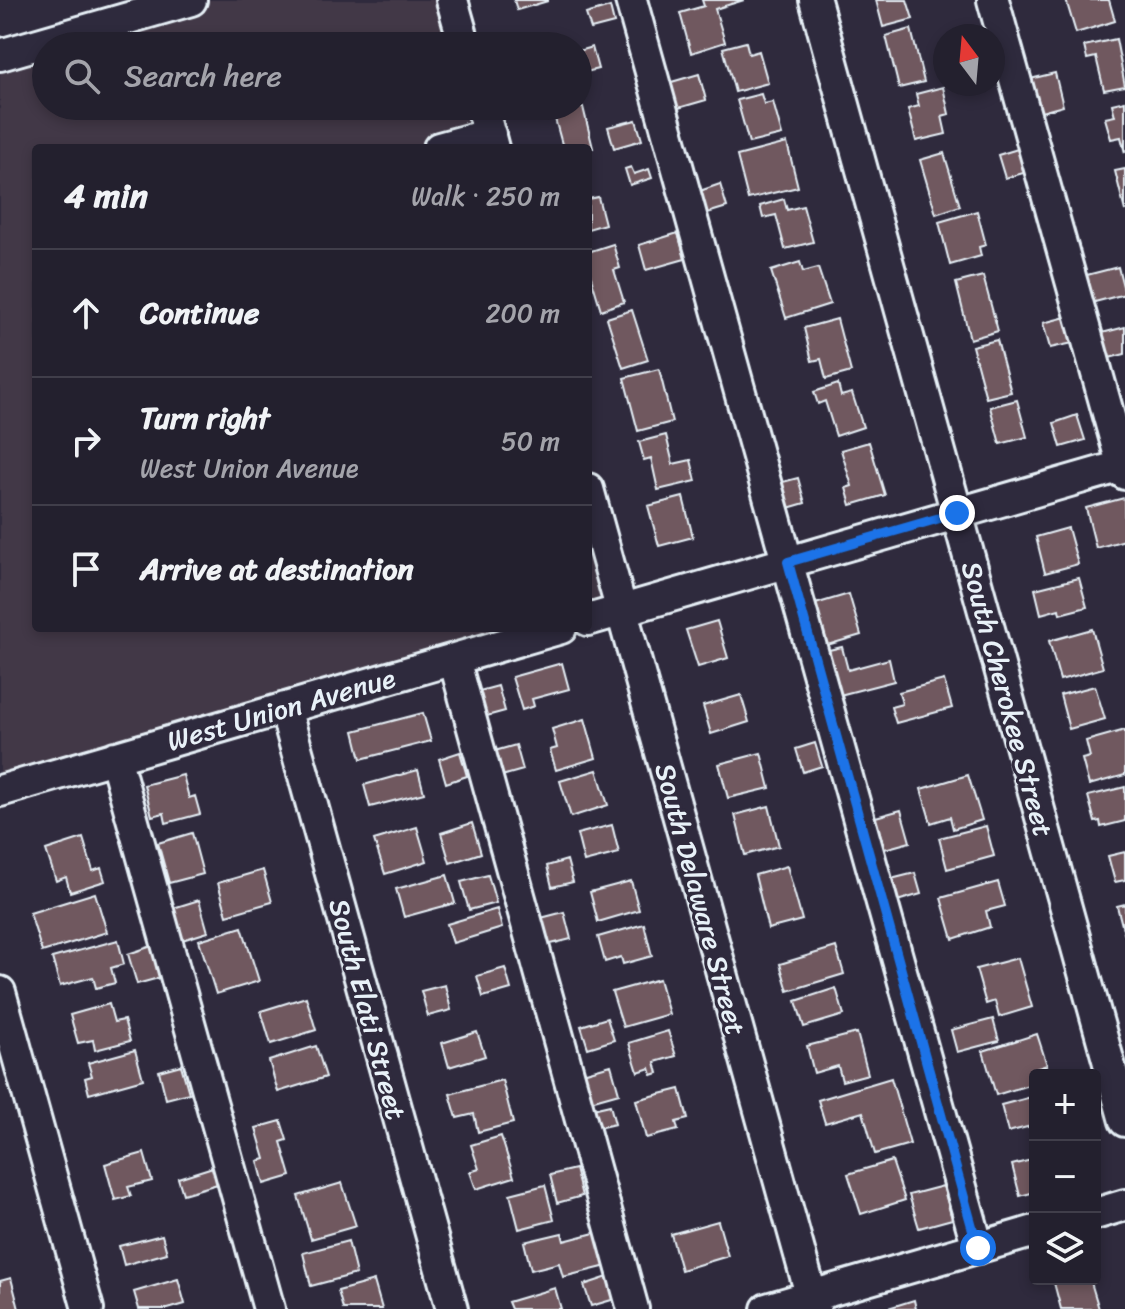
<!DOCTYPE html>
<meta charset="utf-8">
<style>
:root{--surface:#23202e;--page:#2b2836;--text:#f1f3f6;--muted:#a3a3aa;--line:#403e4a}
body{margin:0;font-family:Sriracha,sans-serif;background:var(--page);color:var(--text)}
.controls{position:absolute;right:24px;bottom:24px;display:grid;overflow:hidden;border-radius:8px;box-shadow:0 4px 12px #0003}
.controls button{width:72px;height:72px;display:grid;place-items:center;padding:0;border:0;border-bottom:2px solid var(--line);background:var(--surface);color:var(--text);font:40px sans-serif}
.compass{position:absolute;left:933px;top:24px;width:72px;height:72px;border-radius:50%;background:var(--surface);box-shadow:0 4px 12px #0003;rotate:344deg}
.stop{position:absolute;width:24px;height:24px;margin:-18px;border:6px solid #1a73e8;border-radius:50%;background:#fff}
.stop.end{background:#1a73e8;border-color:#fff;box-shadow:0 2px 8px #0008}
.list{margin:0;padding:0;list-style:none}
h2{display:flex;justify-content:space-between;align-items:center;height:104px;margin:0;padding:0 32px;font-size:34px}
h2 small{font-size:26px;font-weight:400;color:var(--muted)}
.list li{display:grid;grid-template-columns:52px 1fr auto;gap:24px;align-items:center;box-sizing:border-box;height:128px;padding:0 32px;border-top:2px solid var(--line)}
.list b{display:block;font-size:30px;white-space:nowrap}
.list p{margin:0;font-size:26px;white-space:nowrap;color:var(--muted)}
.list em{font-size:26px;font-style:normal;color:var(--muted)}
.icon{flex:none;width:44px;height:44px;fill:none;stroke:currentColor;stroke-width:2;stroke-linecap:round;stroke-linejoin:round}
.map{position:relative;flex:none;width:1125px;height:1309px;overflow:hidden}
.search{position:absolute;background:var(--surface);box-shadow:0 4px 12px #0003;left:32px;top:32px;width:560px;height:88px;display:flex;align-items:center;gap:20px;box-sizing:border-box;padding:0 28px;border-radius:44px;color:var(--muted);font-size:30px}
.panel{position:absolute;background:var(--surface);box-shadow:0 4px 12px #0003;left:32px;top:144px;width:560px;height:488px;border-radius:8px}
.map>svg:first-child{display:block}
.built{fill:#423847}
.building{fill:#6f585e;stroke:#e8f1f8;stroke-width:2}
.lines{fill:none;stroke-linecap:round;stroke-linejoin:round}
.minor-casing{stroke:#e8f1f8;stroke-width:36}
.minor{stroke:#2f2a3d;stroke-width:30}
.route{stroke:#1a73e8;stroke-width:10}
.labels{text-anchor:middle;stroke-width:6;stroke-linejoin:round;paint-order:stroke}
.street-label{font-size:28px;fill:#e8f1f8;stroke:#2f2a3d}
</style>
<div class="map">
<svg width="1125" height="1309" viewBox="0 0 1125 1309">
<rect width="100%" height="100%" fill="#2f2a3d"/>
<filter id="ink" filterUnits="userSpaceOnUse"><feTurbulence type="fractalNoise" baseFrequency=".0125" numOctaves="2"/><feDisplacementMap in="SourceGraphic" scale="16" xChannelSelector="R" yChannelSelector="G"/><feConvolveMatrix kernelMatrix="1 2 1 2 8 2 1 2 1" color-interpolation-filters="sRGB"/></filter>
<g filter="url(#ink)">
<path class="built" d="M191 0H452L465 46H46V106H482L493 148H36V628H561L0 791V55Z
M588 489 622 610 588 620Z"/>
<path class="building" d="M514 0H548V1L517 10Z
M702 0H744L715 9 725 42 691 53 680 13 704 6Z
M876 0H907L913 19 883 27Z
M1066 0H1109L1115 21 1076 33Z
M610 7 614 23 591 29 586 14Z
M911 29 924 82 899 88 886 36Z
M1116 39 1125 86 1104 90 1096 57 1087 59 1084 46Z
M746 42 749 54 759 51 768 83 735 92 723 48Z
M592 47 598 69 578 74V51Z
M1055 73 1063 106 1034 114 1026 80Z
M699 74 706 100 675 109 668 83Z
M943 87 949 114 942 116 946 134 916 141 908 109 919 106 916 94Z
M761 94 764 104 773 102 782 135 749 143 737 100Z
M1125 101V153L1121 137 1111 139 1105 118 1115 116 1112 104Z
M583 107 593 148H563L554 115Z
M636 120 642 140 614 148 608 127Z
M787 143 798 187 748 199 737 156Z
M1021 148 1027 172 1005 178 998 155Z
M944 153 960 206 936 214 920 160Z
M631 167 634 174 649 169 652 178 630 185 625 169Z
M1125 169V211L1115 171Z
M720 184 727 207 701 215 694 193Z
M598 197 605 224 588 229V199Z
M784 199 787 210 803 206 813 242 785 249 776 215 763 218 760 206Z
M977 211 986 245 979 247 981 256 950 265 939 222Z
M678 233 685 259 646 270 639 245Z
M613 244 620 268 614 270 624 302 601 310 588 267V252Z
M800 262 803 272 818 268 830 304 786 318 771 271Z
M1118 267 1125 294 1091 303 1083 276Z
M983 276 998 331 970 339 956 283Z
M632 310 648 360 623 368 607 318Z
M1066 317 1073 343 1050 348 1043 323Z
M837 319 851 372 826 379 821 359 812 361 804 328Z
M1125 327V354L1109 358 1102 333Z
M997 340 1011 392 986 398 972 346Z
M659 369 672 422 638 431 624 378Z
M838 384 841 396 852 393 863 427 836 436 825 401 818 404 814 392Z
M1017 400 1027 437 1000 444 990 407Z
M1077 415 1085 440 1061 447 1054 423Z
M666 435 673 464 691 460 696 481 658 490 651 458 644 460 639 442Z
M869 442 885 495 851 505 846 488 852 486 841 450Z
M798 478 805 503 781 510 775 484Z
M683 497 693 537 659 546 648 506Z
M1124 498 1125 540 1096 548 1086 508Z
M1068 528 1078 564 1045 573 1036 537Z
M1079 578 1087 607 1060 614 1059 609 1041 614 1035 589Z
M849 594 861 635 824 646 812 605Z
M717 621 728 658 698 667 686 630Z
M1092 629 1103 668 1060 680 1049 641Z
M842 647 848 670 889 659 894 681 832 697 820 652Z
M562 663 569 689 532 699 534 706 522 710 512 677Z
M944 680 952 708 896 723 891 707 902 704 899 692Z
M498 686 505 711 483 717 476 692Z
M1095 686 1105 719 1069 729 1060 695Z
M741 695 749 722 711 734 703 706Z
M423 713 431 741 361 759 354 731Z
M585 719 596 758 556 770 550 750 557 748 552 729Z
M1125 730V775L1089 785 1082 759 1090 757 1086 741Z
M815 743 822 766 803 772 796 749Z
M516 745 523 770 498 777 491 752Z
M460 752 467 776 446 783 439 759Z
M761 753 770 788 728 798 719 764Z
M418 770 424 793 370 807 364 785Z
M597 770 608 805 571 817 560 781Z
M183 775 189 798 195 796 200 814 166 823 164 813 152 816 144 785Z
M968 775 982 820 953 829 950 817 931 823 921 789Z
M1125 787V821L1101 827 1100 821 1095 822 1088 796Z
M769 806 779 846 745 855 735 815Z
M901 810 910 842 881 850 872 818Z
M472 823 481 853 450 863 441 833Z
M612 825 619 853 584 862 577 834Z
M986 826 994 856 947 869 939 838Z
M417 827 427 861 385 874 374 840Z
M192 833 203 874 169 883 158 843Z
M83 838 93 871 101 868 105 881 70 892 66 877 56 881 46 850Z
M1125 852V880L1115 882 1108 856Z
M567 860 573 882 552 887 547 866Z
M787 866 802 920 768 929 755 875Z
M263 870 272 902 227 915 218 883Z
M915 873 921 894 897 901 891 879Z
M447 875 455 903 404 917 396 889Z
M488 875 496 903 469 910 461 882Z
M631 881 639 910 598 922 590 892Z
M998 882 1005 906 986 911 990 927 953 939 941 898Z
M95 893 107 932 42 952 30 913Z
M199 900 208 932 179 941 170 909Z
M1125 904V932L1124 933 1117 906Z
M497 909 502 928 453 943 447 924Z
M564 912 571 939 543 946 537 919Z
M644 924 652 956 623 964 621 957 605 962 598 937Z
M242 927 259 981 216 994 199 940Z
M118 940 124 964 111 968 115 983 96 988 93 977 60 986 52 958Z
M152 946 162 977 137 984 128 954Z
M836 947 844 974 788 991 780 964Z
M1018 958 1032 1007 999 1017 995 1001 986 1004 976 969Z
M505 968 511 989 483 997 477 976Z
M659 979 669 1014 623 1027 612 992Z
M445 985 451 1010 428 1016 421 991Z
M836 988 844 1015 804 1027 796 1001Z
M306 997 316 1030 271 1044 261 1011Z
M109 1004 114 1022 124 1020 130 1041 95 1050 93 1040 78 1043 70 1015Z
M607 1018 614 1040 588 1048 581 1026Z
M993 1019 999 1041 957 1052 951 1030Z
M668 1031 676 1056 655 1062 658 1073 652 1075 650 1068 638 1072 629 1043Z
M477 1032 485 1056 449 1067 442 1043Z
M857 1033 868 1074 842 1081 838 1066 814 1073 807 1046Z
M1037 1034 1047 1065 1032 1070 1035 1083 996 1095 983 1051Z
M316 1046 326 1077 278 1092 269 1061Z
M135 1050 143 1079 89 1094 85 1078 92 1076 88 1063Z
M181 1065 189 1093 166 1099 159 1071Z
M611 1065 619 1093 587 1102 579 1074Z
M891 1078 910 1144 875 1154 863 1112 825 1123 818 1100Z
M502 1080 513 1123 478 1132 474 1114 457 1118 450 1094Z
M680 1089 688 1119 676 1122 678 1130 646 1138 636 1100Z
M1035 1096V1125L1008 1132 1001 1105Z
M610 1105 615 1124 593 1129 588 1110Z
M281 1121 287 1140 281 1142 291 1176 264 1184 258 1161 265 1159 256 1128Z
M501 1136 514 1177 476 1189 470 1172 479 1169 471 1145Z
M144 1153 152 1181 128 1187 131 1196 115 1200 105 1164Z
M1035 1159V1192L1020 1196 1012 1165Z
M892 1161 905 1200 861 1214 848 1174Z
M216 1166 221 1183 183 1194 178 1178Z
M575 1169 582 1196 557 1203 550 1175Z
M342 1183 356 1226 311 1239 298 1196Z
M545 1185 554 1220 519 1229 510 1194Z
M943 1186 952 1219 919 1228 909 1195Z
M718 1221 728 1256 681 1270 671 1234Z
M598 1232 607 1266 563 1277 559 1263 531 1270 524 1242 562 1233 564 1241Z
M162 1235 167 1253 124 1265 119 1246Z
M348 1241 356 1274 311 1286 303 1253Z
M608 1277 615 1299 591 1306 584 1285Z
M11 1278 19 1309H0V1281Z
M178 1279 185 1304 168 1309H139L134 1292Z
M1053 1279H1090L1099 1309H1061Z
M374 1281 382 1309H343L338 1291Z
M555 1288 561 1309H511L508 1302Z
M914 1300 916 1309H885Z"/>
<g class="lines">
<defs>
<path id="minor" d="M452 0 465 46
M631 0 978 1248
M815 0 1125 1121
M993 0 1125 474
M0 55 191 0
M482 106 493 148
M439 148 490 134
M588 489 815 1309
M588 620 1125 465
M454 659 633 1309
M285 708 452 1309
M115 757 269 1309
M0 791 561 628
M0 992 88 1309
M1095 1214 1125 1205
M767 1309 1035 1231"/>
</defs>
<use href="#minor" class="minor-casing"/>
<use href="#minor" class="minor"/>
</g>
</g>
<g class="lines" filter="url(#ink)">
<path class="route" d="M957 513 788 562 978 1248"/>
</g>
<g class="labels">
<g class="street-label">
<text transform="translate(1008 699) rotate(75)" y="10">South Cherokee Street</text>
<text transform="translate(281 709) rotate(-16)" y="10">West Union Avenue</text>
<text transform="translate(701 899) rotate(75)" y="10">South Delaware Street</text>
<text transform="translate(368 1009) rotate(75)" y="10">South Elati Street</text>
</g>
</g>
</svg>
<div class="controls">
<button>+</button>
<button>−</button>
<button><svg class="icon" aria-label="layers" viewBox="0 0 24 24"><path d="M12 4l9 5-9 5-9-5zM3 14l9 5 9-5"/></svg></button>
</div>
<svg class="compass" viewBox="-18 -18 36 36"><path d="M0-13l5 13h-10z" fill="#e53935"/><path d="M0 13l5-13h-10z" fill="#a3a3aa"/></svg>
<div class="stop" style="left:978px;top:1248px"></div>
<div class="stop end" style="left:957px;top:513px"></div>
<div class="search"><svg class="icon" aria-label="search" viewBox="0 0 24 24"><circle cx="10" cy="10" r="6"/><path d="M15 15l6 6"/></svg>Search here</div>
<section class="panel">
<h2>4 min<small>Walk · 250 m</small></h2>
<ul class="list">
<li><svg class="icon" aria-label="ahead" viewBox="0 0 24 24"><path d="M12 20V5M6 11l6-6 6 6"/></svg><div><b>Continue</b></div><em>200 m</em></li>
<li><svg class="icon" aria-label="right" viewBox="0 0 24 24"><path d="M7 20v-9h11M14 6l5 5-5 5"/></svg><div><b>Turn right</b><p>West Union Avenue</p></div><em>50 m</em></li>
<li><svg class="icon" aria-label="arrive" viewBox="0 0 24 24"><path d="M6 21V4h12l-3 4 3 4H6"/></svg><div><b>Arrive at destination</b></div></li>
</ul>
</section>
</div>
